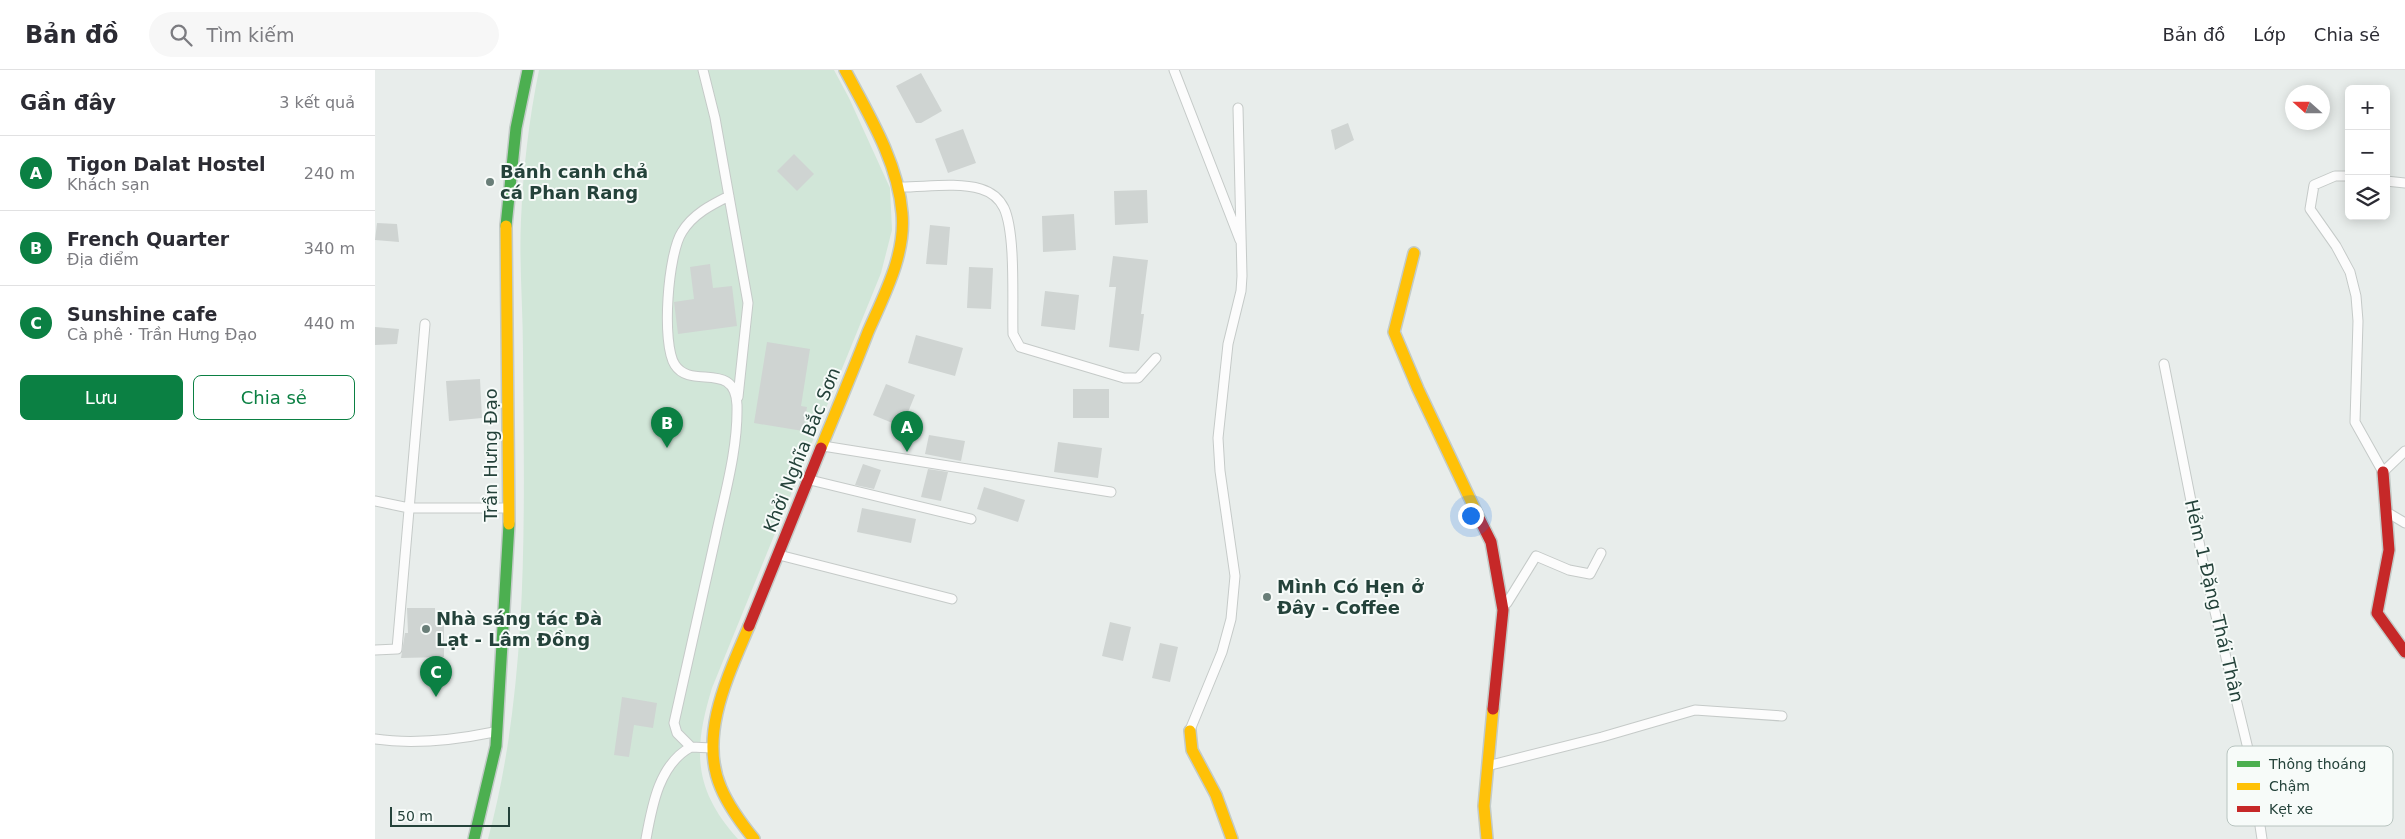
<!DOCTYPE html>
<html lang="vi">
<meta charset="utf-8">
<style>
:root{--surface:#fff;--page:#f7f7f7;--text:#2b2b33;--muted:#7c7c81;--line:#e1e1e2;--accent:#0b8043}
body{margin:0;font-family:"DejaVu Sans",sans-serif;background:var(--page);color:var(--text)}
.controls{position:absolute;right:15px;top:15px;display:grid;overflow:hidden;border-radius:8px;box-shadow:0 2px 12px #0003}
.controls button{width:45px;height:45px;display:grid;place-items:center;padding:0;border:0;border-bottom:1px solid var(--line);background:var(--surface);color:var(--text);font:25px sans-serif}
.compass{position:absolute;left:1910px;top:15px;width:45px;height:45px;border-radius:50%;background:var(--surface);box-shadow:0 2px 12px #0003;rotate:291deg}
.scale{position:absolute;left:15px;bottom:12px;width:120px;box-sizing:border-box;padding-left:5px;border:2px solid #24423a;border-top:0;font-size:14px;line-height:18px;white-space:nowrap;color:#24423a;-webkit-text-stroke:4px #f7fbf9;paint-order:stroke}
.you{position:absolute;left:1095px;top:445px;width:18px;height:18px;margin:-12px;border:4px solid #fff;border-radius:50%;background:#1a73e8;box-shadow:0 0 0 8px #1a73e833}
.badge{display:grid;place-items:center;width:32px;height:32px;border-radius:50%;background:var(--accent);color:#fff;font-size:16px;font-weight:700}
.pin{position:absolute;translate:-50% -41px;filter:drop-shadow(0 1px 2px #0008)}
.pin::after{content:'';position:absolute;top:26px;width:18px;height:15px;background:inherit;clip-path:polygon(0 0,100% 0,50% 100%)}
.list{margin:0;padding:0;list-style:none}
h2{display:flex;justify-content:space-between;align-items:center;height:65px;margin:0;padding:0 20px;font-size:21px}
h2 small{font-size:16px;font-weight:400;color:var(--muted)}
.list li{display:grid;grid-template-columns:32px 1fr auto;gap:15px;align-items:center;box-sizing:border-box;height:75px;padding:0 20px;border-top:1px solid var(--line)}
.list b{display:block;font-size:19px;white-space:nowrap}
.list p{margin:0;font-size:16px;white-space:nowrap;color:var(--muted)}
.list em{font-size:16px;font-style:normal;color:var(--muted)}
.actions{display:flex;gap:10px;padding:15px 20px}
.actions a{flex:1;padding:11px 0;border:1px solid var(--accent);border-radius:8px;text-align:center;font-size:18px;color:var(--accent)}
.actions .main{background:var(--accent);color:#fff}
.icon{flex:none;width:28px;height:28px;fill:none;stroke:currentColor;stroke-width:2;stroke-linecap:round;stroke-linejoin:round}
.map{position:relative;flex:none;width:2030px;height:769px;overflow:hidden}
header{display:flex;align-items:center;gap:30px;box-sizing:border-box;height:70px;padding:0 25px;background:var(--surface);border-bottom:1px solid var(--line)}
header strong{font-size:24px}
nav{display:flex;gap:28px;margin-inline-start:auto;font-size:18px}
.search{width:350px;height:45px;background:var(--page);display:flex;align-items:center;gap:12px;box-sizing:border-box;padding:0 18px;border-radius:28px;color:var(--muted);font-size:19px}
main{display:flex}
aside{flex:1;background:var(--surface)}
.map>svg:first-child{display:block}
.green{fill:#d1e6d8}
.building{fill:#cfd4d2}
.lines{fill:none;stroke-linecap:round;stroke-linejoin:round}
.lane-casing{stroke:#c5cac8;stroke-width:11}
.fast-casing{stroke:#c3cbc8;stroke-width:14}
.slow-casing{stroke:#c3cbc8;stroke-width:14}
.jam-casing{stroke:#c3cbc8;stroke-width:14}
.lane{stroke:#fcfcfc;stroke-width:9}
.fast{stroke:#4caf50;stroke-width:11}
.slow{stroke:#ffc107;stroke-width:11}
.jam{stroke:#c62828;stroke-width:11}
.poi-dot{fill:#697e78;stroke:#f7fbf9;stroke-width:2}
.labels{text-anchor:middle;stroke-width:4;stroke-linejoin:round;paint-order:stroke}
.poi-label{font-size:18px;font-weight:bold;fill:#24423a;stroke:#f7fbf9;text-anchor:start}
.street-label{font-size:18px;fill:#24423a;stroke:#f7fbf9}
.key{fill:#f7fbf9;stroke:#b8c4c0;stroke-width:1}
.key-label{font-size:14px;fill:#24423a}
</style>
<header>
<strong>Bản đồ</strong>
<div class="search"><svg class="icon" aria-label="search" viewBox="0 0 24 24"><circle cx="10" cy="10" r="6"/><path d="M15 15l6 6"/></svg>Tìm kiếm</div>
<nav><a>Bản đồ</a><a>Lớp</a><a>Chia sẻ</a></nav>
</header>
<main>
<aside>
<h2>Gần đây<small>3 kết quả</small></h2>
<ul class="list">
<li><span class="badge">A</span><div><b>Tigon Dalat Hostel</b><p>Khách sạn</p></div><em>240 m</em></li>
<li><span class="badge">B</span><div><b>French Quarter</b><p>Địa điểm</p></div><em>340 m</em></li>
<li><span class="badge">C</span><div><b>Sunshine cafe</b><p>Cà phê · Trần Hưng Đạo</p></div><em>440 m</em></li>
</ul>
<div class="actions"><a class="main">Lưu</a><a>Chia sẻ</a></div>
</aside>
<div class="map">
<svg width="2030" height="769" viewBox="0 0 2030 769">
<rect width="100%" height="100%" fill="#e8edeb"/>
<path class="green" d="M164 0H459L474 28 515 118 517 160 506 203 337 618C318 680 318 719 363 769H113C155 612 149 444 148 282 148 238 144 194 146 150 148 100 154 49 164 0Z"/>
<path class="building" d="M546 3 567 41 546 53H541L521 16Z
M973 53 979 70 960 80 956 60Z
M588 59 601 93 573 103 560 69Z
M419 84 439 104 422 121 402 101Z
M772 120 773 153 740 155 739 121Z
M699 144 701 180 668 182 667 146Z
M2 153 22 154 24 172 0 170Z
M555 155 575 157 572 195 551 194Z
M738 186 773 190 766 244H769L764 281 734 277 741 217H734Z
M335 194 338 218 357 216 362 256 303 264 299 232 319 229 315 197Z
M594 197 618 198 616 239 592 238Z
M670 221 704 225 700 260 666 256Z
M0 257 24 259 22 274 0 275Z
M541 265 588 278 580 306 533 293Z
M392 272 435 279 426 336 432 337 428 361 379 353Z
M105 309 107 348 74 351 71 311Z
M511 314 540 325 527 357 498 345Z
M698 319H734V348H698Z
M554 365 590 371 586 391 550 384Z
M683 372 727 378 723 408 679 402Z
M488 394 506 400 499 419 480 415Z
M553 399 573 402 566 431 546 427Z
M609 417 650 430 643 452 602 439Z
M487 438 541 449 536 473 482 462Z
M32 538H60V555H69V587L26 588 30 563H33Z
M735 552 756 557 748 591 727 586Z
M785 573 803 577 795 612 777 608Z
M247 627 282 633 278 658 259 655 254 687 239 685Z"/>
<g class="lines">
<defs>
<path id="lane" d="M328 0 340 48 373 233 363 327
M799 0 865 170
M1974 106H1960L1939 115 1935 139 1961 176 1975 202 1981 226 1983 251 1980 352 2008 402 2030 381
M2011 111 2030 113
M526 117C551 117 582 112 606 119 616 122 624 128 629 138 641 164 637 233 638 264L645 277 749 308H763L781 288
M1789 294 1828 492 1874 683 1887 769
M448 376 736 422
M435 410 596 449
M0 431 34 438H132
M2015 444 2030 453
M404 485 577 529
M1132 533 1161 486 1194 500 1215 504 1226 483
M0 580 22 579 50 254
M815 660 847 582 856 549 860 506 845 401 843 368 853 274 866 221 867 206 863 38
M0 669C39 675 80 670 119 662
M337 678 316 677 302 663 299 653C313 590 327 528 341 465 350 423 363 379 362 335 360 290 316 320 300 295 286 274 293 183 307 162 318 144 336 135 354 126
M1116 695 1227 667 1320 640 1407 646
M271 769C277 736 284 694 316 677"/>
<path id="fast" d="M131 156 141 58 153 0
M99 769 121 676 134 454"/>
<path id="slow" d="M131 156 134 454
M1039 183 1019 262 1043 319 1105 450
M446 378C462 339 478 301 493 262 509 225 531 185 527 143 523 92 494 45 470 0
M374 556C354 604 323 665 346 718 354 737 366 753 379 769
M815 661 817 680 841 725 857 769
M1112 769 1109 736 1118 639"/>
<path id="jam" d="M2008 402 2014 480 2002 543 2030 582
M1105 450 1116 472 1128 540 1118 639
M374 556 446 378"/>
</defs>
<use href="#lane" class="lane-casing"/>
<use href="#fast" class="fast-casing"/>
<use href="#slow" class="slow-casing"/>
<use href="#jam" class="jam-casing"/>
<use href="#lane" class="lane"/>
<use href="#fast" class="fast"/>
<use href="#slow" class="slow"/>
<use href="#jam" class="jam"/>
</g>
<g class="poi-dot">
<circle cx="115" cy="112" r="5"/>
<circle cx="892" cy="527" r="5"/>
<circle cx="51" cy="559" r="5"/>
</g>
<g class="labels">
<g class="poi-label">
<text x="125" y="108">Bánh canh chả<tspan x="125" dy="21">cá Phan Rang</tspan></text>
<text x="902" y="523">Mình Có Hẹn ở<tspan x="902" dy="21">Đây - Coffee</tspan></text>
<text x="61" y="555">Nhà sáng tác Đà<tspan x="61" dy="21">Lạt - Lâm Đồng</tspan></text>
</g>
<g class="street-label">
<text transform="translate(427 380) rotate(-68)" y="6">Khởi Nghĩa Bắc Sơn</text>
<text transform="translate(116 385) rotate(-90)" y="6">Trần Hưng Đạo</text>
<text transform="translate(1839 531) rotate(77)" y="6">Hẻm 1 Đặng Thái Thân</text>
</g>
</g>
<rect x="1852" y="676" width="166" height="80" rx="8" class="key"/>
<rect x="1862" y="691" width="23" height="6" fill="#4caf50"/>
<rect x="1862" y="713" width="23" height="7" fill="#ffc107"/>
<rect x="1862" y="736" width="23" height="6" fill="#c62828"/>
<g class="key-label">
<text x="1894" y="699">Thông thoáng</text>
<text x="1894" y="721">Chậm</text>
<text x="1894" y="744">Kẹt xe</text>
</g>
</svg>
<div class="controls">
<button>+</button>
<button>−</button>
<button><svg class="icon" aria-label="layers" viewBox="0 0 24 24"><path d="M12 4l9 5-9 5-9-5zM3 14l9 5 9-5"/></svg></button>
</div>
<svg class="compass" viewBox="-18 -18 36 36"><path d="M0-13l5 13h-10z" fill="#e53935"/><path d="M0 13l5-13h-10z" fill="#7c7c81"/></svg>
<div class="scale">50 m</div>
<div class="you"></div>
<div class="pin badge" style="left:532px;top:382px">A</div>
<div class="pin badge" style="left:292px;top:378px">B</div>
<div class="pin badge" style="left:61px;top:627px">C</div>
</div>
</main>
